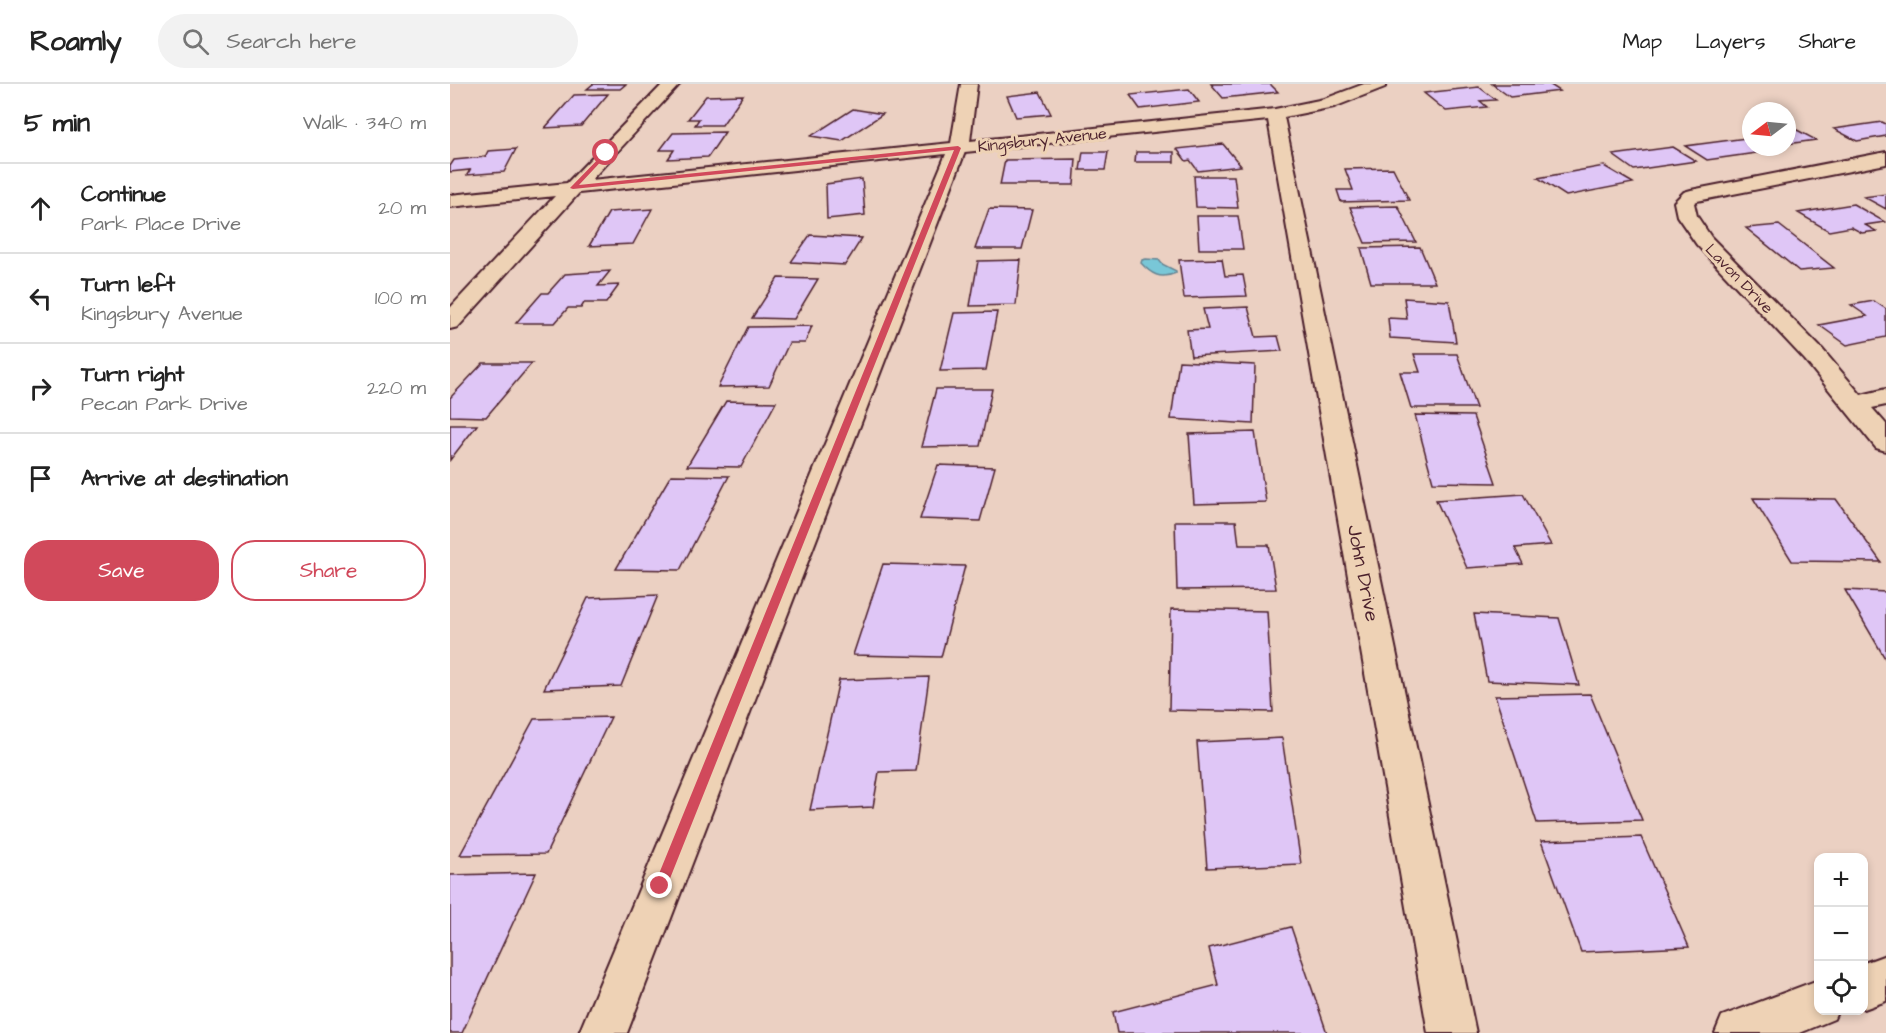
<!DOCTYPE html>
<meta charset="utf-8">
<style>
:root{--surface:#fff;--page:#f2f2f2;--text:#222;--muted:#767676;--line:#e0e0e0;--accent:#d1495b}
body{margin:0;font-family:"Architects Daughter",sans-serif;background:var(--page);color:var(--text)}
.controls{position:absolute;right:18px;bottom:18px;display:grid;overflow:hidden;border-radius:12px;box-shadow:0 3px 9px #0003}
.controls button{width:54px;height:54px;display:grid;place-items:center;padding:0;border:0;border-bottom:2px solid var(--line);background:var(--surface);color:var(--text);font:30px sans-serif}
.compass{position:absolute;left:1292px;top:18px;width:54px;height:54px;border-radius:50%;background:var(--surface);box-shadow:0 3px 9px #0003;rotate:254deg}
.stop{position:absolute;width:18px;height:18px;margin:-14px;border:4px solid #d1495b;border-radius:50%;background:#fff}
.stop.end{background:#d1495b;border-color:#fff;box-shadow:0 2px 6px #0008}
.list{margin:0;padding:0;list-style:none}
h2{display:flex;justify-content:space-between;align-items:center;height:78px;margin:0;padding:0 24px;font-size:26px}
h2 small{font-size:20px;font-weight:400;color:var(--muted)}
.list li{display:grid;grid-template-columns:39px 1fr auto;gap:18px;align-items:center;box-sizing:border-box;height:90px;padding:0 24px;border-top:2px solid var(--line)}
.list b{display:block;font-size:22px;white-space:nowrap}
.list p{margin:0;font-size:20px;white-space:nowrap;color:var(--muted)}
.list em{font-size:20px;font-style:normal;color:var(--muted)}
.actions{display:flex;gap:12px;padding:18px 24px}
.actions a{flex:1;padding:14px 0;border:2px solid var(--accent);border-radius:24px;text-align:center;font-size:21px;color:var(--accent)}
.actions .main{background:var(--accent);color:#fff}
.icon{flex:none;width:33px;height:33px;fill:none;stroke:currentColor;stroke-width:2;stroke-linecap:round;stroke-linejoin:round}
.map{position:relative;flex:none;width:1436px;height:949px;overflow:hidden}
header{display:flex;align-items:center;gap:36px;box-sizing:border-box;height:84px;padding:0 30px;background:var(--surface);border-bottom:2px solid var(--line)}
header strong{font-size:28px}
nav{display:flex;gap:33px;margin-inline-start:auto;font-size:21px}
.search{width:420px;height:54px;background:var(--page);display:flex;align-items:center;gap:15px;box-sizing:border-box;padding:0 21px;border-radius:33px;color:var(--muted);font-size:22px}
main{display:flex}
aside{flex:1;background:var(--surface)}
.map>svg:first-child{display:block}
.water{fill:#79c7d7;stroke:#668492;stroke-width:1.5}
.building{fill:#dfc6f6;stroke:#4a1f2b;stroke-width:1.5}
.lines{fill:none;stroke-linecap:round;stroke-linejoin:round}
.minor-casing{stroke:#4a1f2b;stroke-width:4}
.minor{fill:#eed2b5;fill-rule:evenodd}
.route{fill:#d1495b}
.labels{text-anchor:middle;stroke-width:6;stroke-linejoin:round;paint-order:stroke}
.far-street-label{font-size:16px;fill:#4a1f2b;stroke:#eed2b5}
.street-label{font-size:20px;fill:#4a1f2b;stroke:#eed2b5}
</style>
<header>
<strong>Roamly</strong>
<div class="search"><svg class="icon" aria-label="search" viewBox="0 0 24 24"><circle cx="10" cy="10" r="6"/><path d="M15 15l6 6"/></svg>Search here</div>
<nav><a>Map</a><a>Layers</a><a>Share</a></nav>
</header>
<main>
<aside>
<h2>5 min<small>Walk · 340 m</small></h2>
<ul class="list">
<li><svg class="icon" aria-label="ahead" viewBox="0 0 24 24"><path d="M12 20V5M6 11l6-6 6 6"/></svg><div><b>Continue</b><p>Park Place Drive</p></div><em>20 m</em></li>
<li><svg class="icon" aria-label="left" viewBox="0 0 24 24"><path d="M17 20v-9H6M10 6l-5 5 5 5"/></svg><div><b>Turn left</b><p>Kingsbury Avenue</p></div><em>100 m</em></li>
<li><svg class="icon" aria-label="right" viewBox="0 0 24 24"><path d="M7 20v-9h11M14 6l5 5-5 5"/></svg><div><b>Turn right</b><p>Pecan Park Drive</p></div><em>220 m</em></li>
<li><svg class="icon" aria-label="arrive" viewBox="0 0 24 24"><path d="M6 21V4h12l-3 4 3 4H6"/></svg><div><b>Arrive at destination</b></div></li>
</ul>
<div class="actions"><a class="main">Save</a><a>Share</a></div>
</aside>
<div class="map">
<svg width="1436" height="949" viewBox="0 0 1436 949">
<rect width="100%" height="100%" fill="#ebd0c2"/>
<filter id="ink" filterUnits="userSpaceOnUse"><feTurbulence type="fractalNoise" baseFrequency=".0167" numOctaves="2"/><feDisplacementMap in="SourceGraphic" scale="12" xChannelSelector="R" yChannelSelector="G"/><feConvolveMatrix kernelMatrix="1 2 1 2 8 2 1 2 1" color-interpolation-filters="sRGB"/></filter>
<g filter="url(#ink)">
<path class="water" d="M696 175 709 176 712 180 726 187V189C710 196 701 190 691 179L692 176Z"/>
<path class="building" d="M143 0H176L170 5H137Z
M761 0H820L828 8 773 14Z
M1042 0H1099L1110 7 1060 13Z
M1029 3 1046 16 1030 17 1037 23 996 27 974 9Z
M739 5 749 18 690 25 680 11Z
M590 8 601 30 566 33 557 12Z
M158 10 131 42 95 44 124 11Z
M293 11 272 41H245L249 35H238L256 12Z
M403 25 433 30 392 57 361 52Z
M1432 38 1436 40V52L1407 57 1384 45Z
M1347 46 1366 56 1337 60V47Z
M275 48 258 73 218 75 224 66H210L223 49Z
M1296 54 1301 57V63H1312L1320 67 1257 76 1235 62Z
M773 60 791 82 748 87 740 76 736 77 727 65Z
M1223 63 1246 77 1184 86 1163 71Z
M66 65 54 88 17 91 20 86 0 88V82L4 76 35 73 38 67Z
M633 68H658L655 86H630Z
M686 68H724V78H685Z
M626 75 624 101H550L555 76Z
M1154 82 1183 99 1116 112 1088 94Z
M943 84 959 116 891 118 887 106H903L895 85Z
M744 92H784L788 124 746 123Z
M412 95 415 131 377 135 376 100Z
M1436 110V125L1414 113Z
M1403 120 1435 138 1415 141 1426 147 1412 149 1401 143 1379 147 1348 129Z
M948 122 966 158 915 159 900 123Z
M202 125 183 160 139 162 159 128Z
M539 125 582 126 572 165H525Z
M747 132H788L793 165H749Z
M1329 141 1384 184 1349 187 1296 144Z
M360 151 412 154 395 181 341 178Z
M970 163 985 199H921L911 164Z
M772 175 775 192 793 191 797 212 734 214 729 176Z
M571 176 566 221 520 222 528 177Z
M160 187 148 202 169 201 156 219H134L131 224H118L105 239H66L92 209H98L115 190Z
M328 194 368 195 344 235 302 234Z
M954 214 999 217 1006 258 940 254 938 234 957 235Z
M1424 217 1436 225V253L1397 261 1369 241 1417 232 1401 221Z
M798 223 806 253 828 252 832 267 741 272 737 246 758 245 753 225Z
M547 228 536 286 490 287 504 229Z
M362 242 355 259H339L319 302 268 303 298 243Z
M964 270H1007L1026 324H961L950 288H970Z
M729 277 805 281 803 340 721 335Z
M33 279H82L36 333 0 332V314Z
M486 305H542L530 362 471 363Z
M276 317 326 318 291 383 237 382Z
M965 331 1023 332 1046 399 983 398Z
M0 341H27L0 376Z
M805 348 816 418 744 420 739 350Z
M488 381 545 383 530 437 470 435Z
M221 391 279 392 230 486 166 485Z
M1073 410 1101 461 1065 464 1073 480 1017 484 986 416Z
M1303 414 1386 415 1431 478 1342 477Z
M725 437H786L789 461H819L826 505 727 506Z
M433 480 515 482 491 573 403 571Z
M1395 506 1436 508V576Z
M208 511 171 602 94 605 138 514Z
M721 525 817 527 823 628 719 626Z
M1024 530 1109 534 1129 601 1037 597Z
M479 593 466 687 429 688 423 723 360 726 389 596Z
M1140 610 1192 736 1087 739 1045 612Z
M161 633 96 770 10 771 84 635Z
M832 654 851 780 757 784 747 658Z
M1191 753 1239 863 1131 868 1091 757Z
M86 789 12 949H0V791Z
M841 843 877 949H667L663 928 768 901 759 864Z"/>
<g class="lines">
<defs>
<path id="minor" d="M213 0H230L141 96 501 59 511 0H527L520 57 825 25 874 15 914 0H937L935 3 884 23 834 33 1026 949H978L818 36 515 68 177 949H129L496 70 129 109 8 243 0 245V224L105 112 0 123V111L117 99Z
M1436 68V80L1247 117 1244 119 1247 132 1261 153 1373 266 1411 311 1436 305V321L1422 324 1436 340V367L1426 364 1355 276 1247 161 1227 132 1224 118 1234 108 1241 106Z
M1436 871V917L1414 925V879Z
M1368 896V926H1388L1384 935 1350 949H1265L1272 932Z"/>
</defs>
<use href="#minor" class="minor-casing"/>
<use href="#minor" class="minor"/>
</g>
</g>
<path class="route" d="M508 62 511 64 217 802 215 807 210 809 206 807 204 802 504 66 123 105 120 104 156 67 158 70 129 101Z"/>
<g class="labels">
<g class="far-street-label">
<text transform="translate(592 55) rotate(-6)" y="6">Kingsbury Avenue</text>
<text transform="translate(1290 194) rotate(46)" y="6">Lavon Drive</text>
</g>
<g class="street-label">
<text transform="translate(914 489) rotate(79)" y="7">John Drive</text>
</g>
</g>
</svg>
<div class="controls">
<button>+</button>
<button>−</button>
<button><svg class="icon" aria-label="locate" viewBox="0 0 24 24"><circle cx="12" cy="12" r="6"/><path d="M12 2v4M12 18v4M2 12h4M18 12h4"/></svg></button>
</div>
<svg class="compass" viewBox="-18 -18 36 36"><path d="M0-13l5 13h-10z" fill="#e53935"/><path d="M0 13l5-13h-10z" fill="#767676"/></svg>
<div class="stop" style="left:156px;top:69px"></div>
<div class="stop end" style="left:210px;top:802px"></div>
</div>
</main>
